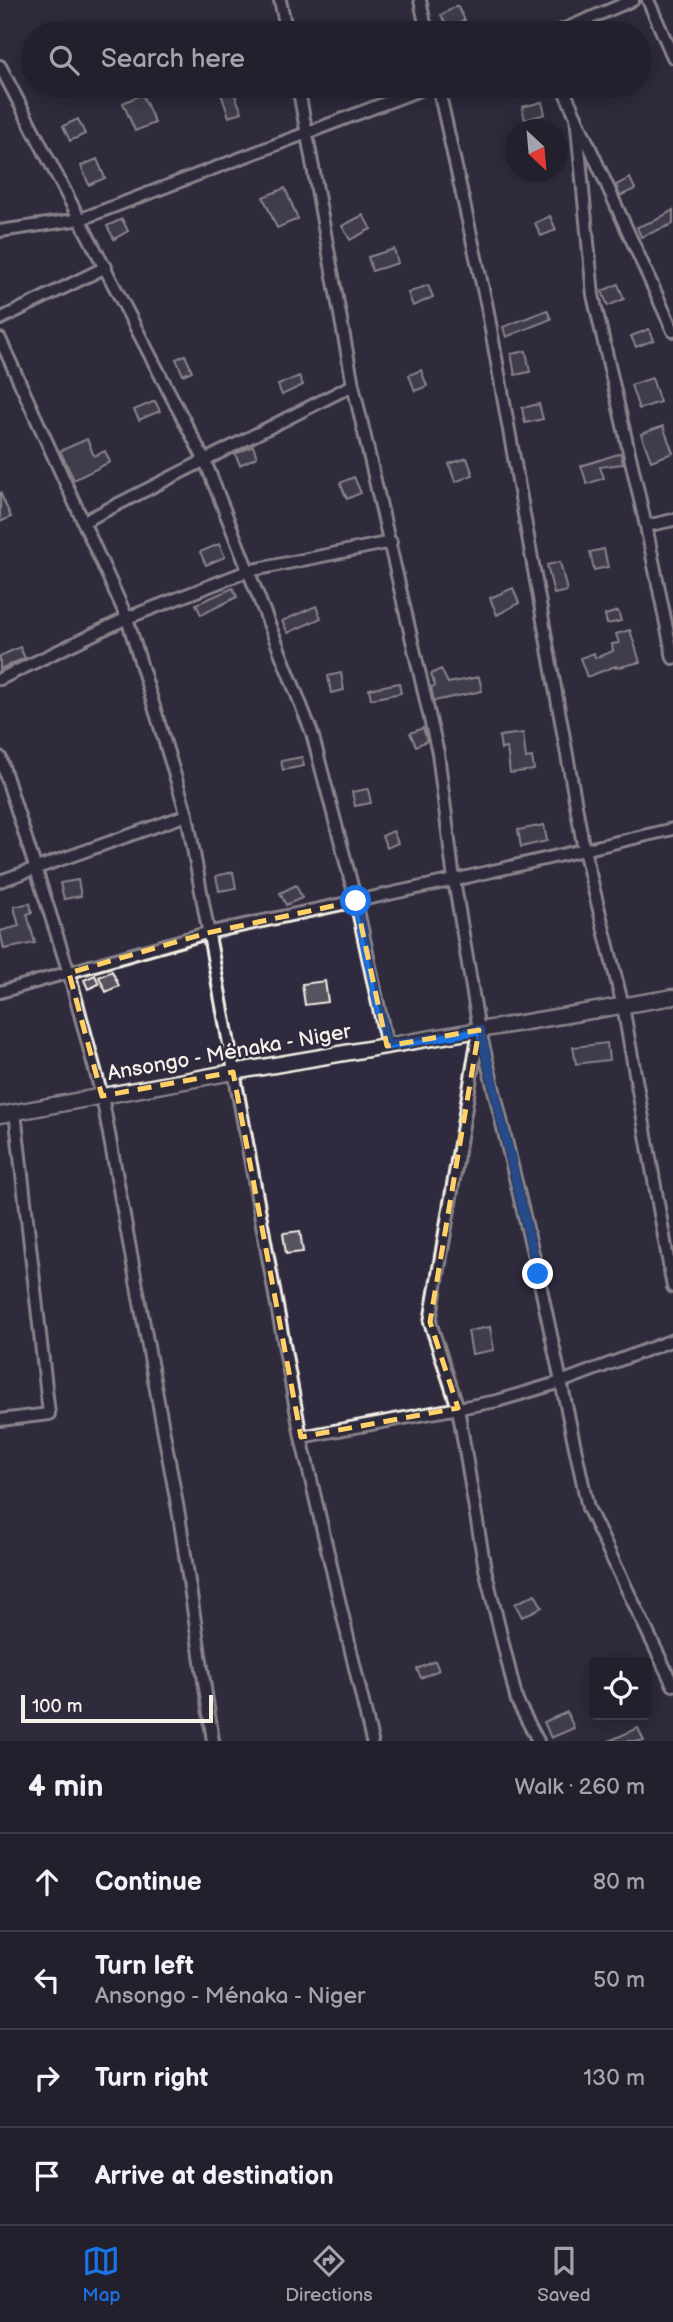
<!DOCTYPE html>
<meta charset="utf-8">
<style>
:root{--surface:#23202e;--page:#2b2836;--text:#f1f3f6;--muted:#a3a3aa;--line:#403e4a;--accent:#1a73e8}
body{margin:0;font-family:"Balsamiq Sans",sans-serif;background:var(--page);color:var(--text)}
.controls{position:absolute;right:21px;bottom:21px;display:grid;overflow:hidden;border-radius:7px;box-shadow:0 4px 18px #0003}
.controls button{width:63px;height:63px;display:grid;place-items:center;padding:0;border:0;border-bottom:2px solid var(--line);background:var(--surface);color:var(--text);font:35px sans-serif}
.compass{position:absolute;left:505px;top:119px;width:63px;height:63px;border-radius:50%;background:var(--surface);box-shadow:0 4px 18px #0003;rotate:154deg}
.scale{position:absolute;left:21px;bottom:18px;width:192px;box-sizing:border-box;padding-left:7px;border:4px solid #f4f1e8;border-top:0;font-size:19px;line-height:24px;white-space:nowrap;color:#f4f1e8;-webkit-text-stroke:5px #2f2a3d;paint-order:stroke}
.stop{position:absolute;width:21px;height:21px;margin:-16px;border:5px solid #1a73e8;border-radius:50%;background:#fff}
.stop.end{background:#1a73e8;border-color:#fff;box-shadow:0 2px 7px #0008}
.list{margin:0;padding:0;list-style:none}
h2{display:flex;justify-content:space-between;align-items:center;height:91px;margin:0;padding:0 28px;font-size:30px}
h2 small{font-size:23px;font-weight:400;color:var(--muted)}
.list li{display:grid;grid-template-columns:46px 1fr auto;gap:21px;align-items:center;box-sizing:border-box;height:98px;padding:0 28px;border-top:2px solid var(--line)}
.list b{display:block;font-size:26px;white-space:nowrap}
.list p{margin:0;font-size:23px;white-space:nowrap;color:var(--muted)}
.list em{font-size:23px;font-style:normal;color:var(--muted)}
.icon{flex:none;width:38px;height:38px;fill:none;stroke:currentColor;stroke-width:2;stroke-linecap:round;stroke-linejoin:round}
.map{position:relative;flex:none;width:673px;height:1741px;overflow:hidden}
.search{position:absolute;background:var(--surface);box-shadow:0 4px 18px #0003;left:21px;right:21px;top:21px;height:77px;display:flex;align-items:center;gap:18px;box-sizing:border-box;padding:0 24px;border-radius:38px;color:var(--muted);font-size:26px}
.sheet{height:483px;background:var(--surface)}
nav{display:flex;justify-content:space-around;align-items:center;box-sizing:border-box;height:98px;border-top:2px solid var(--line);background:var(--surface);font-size:19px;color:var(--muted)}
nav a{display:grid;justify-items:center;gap:4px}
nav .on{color:var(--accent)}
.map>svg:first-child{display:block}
.building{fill:#56525f;stroke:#f4f1e8;stroke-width:2}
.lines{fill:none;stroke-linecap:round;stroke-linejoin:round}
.street-casing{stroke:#f4f1e8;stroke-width:16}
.secondary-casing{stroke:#f4f1e8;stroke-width:19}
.street{stroke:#2f2a3d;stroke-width:10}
.secondary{stroke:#2f2a3d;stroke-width:14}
.route{stroke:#1a73e8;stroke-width:9}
.marked{fill:none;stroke:#ffd166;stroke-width:5;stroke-dasharray:14 9;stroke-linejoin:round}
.labels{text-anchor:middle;stroke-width:5;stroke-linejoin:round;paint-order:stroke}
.street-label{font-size:21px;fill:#f4f1e8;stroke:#2f2a3d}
</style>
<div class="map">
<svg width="673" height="1741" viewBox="0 0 673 1741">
<rect width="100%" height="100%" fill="#2f2a3d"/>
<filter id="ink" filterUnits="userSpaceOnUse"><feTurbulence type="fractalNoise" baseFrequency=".0143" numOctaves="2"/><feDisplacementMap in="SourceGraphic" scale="14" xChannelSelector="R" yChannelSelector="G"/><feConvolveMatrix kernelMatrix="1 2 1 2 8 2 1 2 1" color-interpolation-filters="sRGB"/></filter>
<g filter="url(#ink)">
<path class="building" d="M457 6 465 20 448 29 441 15Z
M349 22 354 33H321Z
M236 86 239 94 235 96 242 112 229 117 220 91Z
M142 94 155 123 135 131 123 103Z
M542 102 545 114 525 120 522 107Z
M78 119 85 134 70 141 63 126Z
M97 159 105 178 89 185 81 166Z
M630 178 635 189 620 196 616 185Z
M285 188 298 219 277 228 263 197Z
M673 210V224L641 237 637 227 656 220Z
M363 215 371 229 350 240 342 226Z
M550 216 556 230 541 236 535 223Z
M122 219 128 231 114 239 107 226Z
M394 249 398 263 372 271 368 257Z
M618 284 624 299 608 306 602 291Z
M428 285 433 297 413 306 408 293Z
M547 310 551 319 506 337 503 327Z
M649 329 654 340 636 347 631 336Z
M526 351 530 372 515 375 511 354Z
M185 355 192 371 183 375 176 359Z
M421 370 427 386 415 391 409 375Z
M299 376 303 385 282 395 278 385Z
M652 378 660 402 639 409 631 385Z
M155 401 160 411 139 420 134 410Z
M539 404 543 419 525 423 522 408Z
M663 426 673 453 651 461 641 434Z
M87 439 94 456 105 451 110 462 74 480 60 451Z
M253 446 257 457 240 465 235 454Z
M621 453 623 464 600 467 604 478 587 484 581 466Z
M467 458 473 475 455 482 449 464Z
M354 477 361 493 347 499 340 483Z
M0 492 11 517 0 522Z
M219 544 225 557 206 565 200 552Z
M604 549 608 567 594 570 590 552Z
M560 562 567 591 554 594 547 565Z
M233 588 237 597 201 615 196 604Z
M513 588 519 603 497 615 490 598Z
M316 606 321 618 288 633 282 621Z
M618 611 621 621 607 624 605 615Z
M630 630 640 662 616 668V666L587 677 580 658 594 653 595 658 613 651 612 644 619 643 616 634Z
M20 647 25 658 0 669V656Z
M441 669 448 683 479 677 482 691 434 701 431 687 435 686 431 674Z
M341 673 344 690 331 693 328 676Z
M399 683 401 693 371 699 369 689Z
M423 728 427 741 416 746 410 733Z
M523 733 526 758 532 757 534 770 510 773 507 748 501 749 499 736Z
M302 757 304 766 283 770 281 761Z
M368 789 371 803 355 806 352 792Z
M544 825 547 841 521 847 518 830Z
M393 831 398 843 387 848 382 836Z
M233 872 236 888 219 891 216 876Z
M78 880 81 896 64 899 60 883Z
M296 885 302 898 286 905 280 893Z
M30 903 32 913 27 914 35 943 4 949 0 931 19 926 14 907Z
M112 971 119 986 106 992 99 977Z
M95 975 99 984 88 989 84 980Z
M325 981 328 1002 305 1005 302 984Z
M607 1043 609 1060 576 1064 573 1047Z
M300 1231 303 1252 286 1254 283 1233Z
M490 1327 494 1350 472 1354 468 1331Z
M535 1594 542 1607 522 1617 515 1604Z
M435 1661 439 1670 421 1678 417 1669Z
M567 1712 574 1728 551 1738 544 1722Z
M638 1728 644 1741H609Z"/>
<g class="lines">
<defs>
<path id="street" d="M280 0 287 33
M420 0 427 33
M648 0 673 57
M555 33 633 0
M0 66 205 461 312 733 356 901 387 1046
M298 86 353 385 438 753 454 880 479 1030 430 1322 458 1408 485 1569 517 1701 538 1741
M438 86 487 307 584 850 623 1006 673 1287
M562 86 673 331
M576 116 593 295 646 526 673 658
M0 231 81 219 430 86
M0 319 106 267
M0 339 127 618 187 815 301 1437 372 1741
M83 522 353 385
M646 526 673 520
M0 679 127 618 248 571 391 542
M0 757 69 973 102 1096 179 1515 213 1741
M0 881 187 815
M0 992 207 933 454 880 673 829
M481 1036 538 1274 588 1508 673 1685
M0 1420 49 1414 15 1112
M301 1437 497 1401 561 1382 673 1340"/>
<path id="secondary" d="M0 1115 233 1072 673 997"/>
</defs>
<use href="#street" class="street-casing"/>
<use href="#secondary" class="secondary-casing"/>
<use href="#street" class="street"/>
<use href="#secondary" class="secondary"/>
</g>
</g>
<g class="lines" filter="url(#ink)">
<path class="route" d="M356 901 387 1046 480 1030 538 1274"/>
</g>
<path d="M0 0H673V1741H0ZM356 901 387 1046 479 1030 430 1322 458 1408 301 1437 233 1072 102 1096 69 973 207 933Z" fill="#2f2a3d" fill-opacity=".55" fill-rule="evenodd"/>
<path class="marked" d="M356 901 387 1046 479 1030 430 1322 458 1408 301 1437 233 1072 102 1096 69 973 207 933Z"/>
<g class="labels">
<g class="street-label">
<text transform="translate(229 1052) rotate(-10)" y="7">Ansongo - Ménaka - Niger</text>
</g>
</g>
</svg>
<div class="controls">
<button><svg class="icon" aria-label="locate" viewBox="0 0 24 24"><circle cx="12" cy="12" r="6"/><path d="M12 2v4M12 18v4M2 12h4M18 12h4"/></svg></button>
</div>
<svg class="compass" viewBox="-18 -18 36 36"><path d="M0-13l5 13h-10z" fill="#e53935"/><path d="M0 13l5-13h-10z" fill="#a3a3aa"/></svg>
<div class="scale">100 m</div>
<div class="stop" style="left:356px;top:901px"></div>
<div class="stop end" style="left:538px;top:1274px"></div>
<div class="search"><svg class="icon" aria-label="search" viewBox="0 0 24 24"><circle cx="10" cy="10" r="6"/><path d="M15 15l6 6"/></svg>Search here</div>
</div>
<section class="sheet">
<h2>4 min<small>Walk · 260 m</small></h2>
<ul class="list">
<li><svg class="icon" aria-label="ahead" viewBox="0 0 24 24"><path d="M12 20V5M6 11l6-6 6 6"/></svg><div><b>Continue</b></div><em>80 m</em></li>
<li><svg class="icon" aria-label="left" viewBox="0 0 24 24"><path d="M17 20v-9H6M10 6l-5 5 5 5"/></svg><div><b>Turn left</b><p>Ansongo - Ménaka - Niger</p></div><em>50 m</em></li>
<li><svg class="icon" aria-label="right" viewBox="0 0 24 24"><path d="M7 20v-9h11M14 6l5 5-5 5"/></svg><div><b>Turn right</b></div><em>130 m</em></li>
<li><svg class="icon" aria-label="arrive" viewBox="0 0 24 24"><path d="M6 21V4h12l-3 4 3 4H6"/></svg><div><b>Arrive at destination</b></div></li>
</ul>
</section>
<nav>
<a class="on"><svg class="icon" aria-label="map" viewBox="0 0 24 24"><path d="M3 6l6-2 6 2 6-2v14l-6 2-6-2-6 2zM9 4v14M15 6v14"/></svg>Map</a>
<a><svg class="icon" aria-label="directions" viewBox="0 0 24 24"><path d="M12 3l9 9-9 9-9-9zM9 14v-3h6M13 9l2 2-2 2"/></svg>Directions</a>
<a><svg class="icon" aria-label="saved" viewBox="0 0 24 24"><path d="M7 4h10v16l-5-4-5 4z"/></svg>Saved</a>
</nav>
